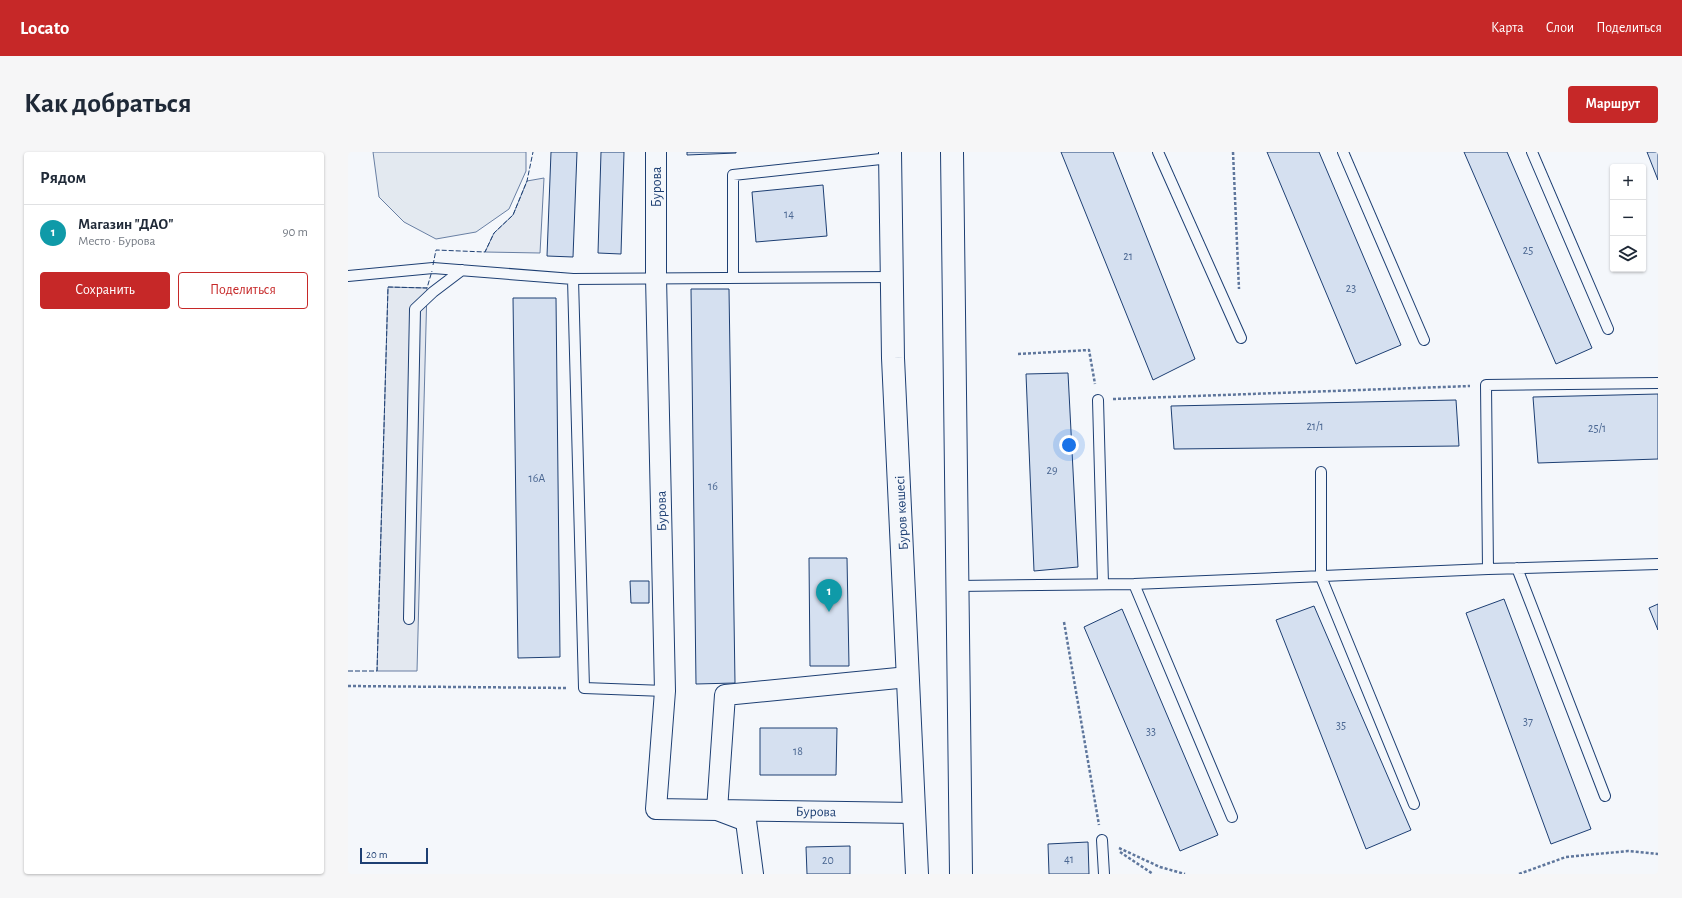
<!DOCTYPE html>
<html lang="ru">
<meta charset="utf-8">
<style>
:root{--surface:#fff;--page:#f6f6f7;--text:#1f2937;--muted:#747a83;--line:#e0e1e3;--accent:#c62828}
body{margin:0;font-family:"Alegreya Sans",sans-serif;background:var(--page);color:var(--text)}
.controls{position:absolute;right:12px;top:12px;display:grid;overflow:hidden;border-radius:4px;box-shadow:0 1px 3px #0004}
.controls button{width:36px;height:36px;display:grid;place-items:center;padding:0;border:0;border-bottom:1px solid var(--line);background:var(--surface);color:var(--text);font:20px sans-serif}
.scale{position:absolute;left:12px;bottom:10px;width:68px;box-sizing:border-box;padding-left:4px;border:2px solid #1d3f73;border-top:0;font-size:11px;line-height:14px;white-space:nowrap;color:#1d3f73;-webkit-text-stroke:3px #f4f7fb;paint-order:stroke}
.you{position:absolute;left:721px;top:293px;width:14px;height:14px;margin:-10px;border:3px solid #fff;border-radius:50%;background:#1a73e8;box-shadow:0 0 0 6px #1a73e833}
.badge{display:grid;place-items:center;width:26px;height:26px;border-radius:50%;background:var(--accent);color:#fff;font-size:13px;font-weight:700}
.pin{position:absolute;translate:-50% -33px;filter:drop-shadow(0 1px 2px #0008)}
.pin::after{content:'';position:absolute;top:21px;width:14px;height:12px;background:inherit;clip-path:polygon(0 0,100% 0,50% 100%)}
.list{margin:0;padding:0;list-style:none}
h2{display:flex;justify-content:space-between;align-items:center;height:52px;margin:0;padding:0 16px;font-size:17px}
h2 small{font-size:13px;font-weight:400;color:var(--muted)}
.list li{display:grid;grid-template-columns:26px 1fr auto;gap:12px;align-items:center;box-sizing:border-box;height:56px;padding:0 16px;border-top:1px solid var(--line)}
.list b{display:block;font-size:15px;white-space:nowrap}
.list p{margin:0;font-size:13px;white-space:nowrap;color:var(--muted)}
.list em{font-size:13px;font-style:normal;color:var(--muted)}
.actions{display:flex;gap:8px;padding:12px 16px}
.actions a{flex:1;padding:9px 0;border:1px solid var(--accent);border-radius:4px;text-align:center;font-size:14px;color:var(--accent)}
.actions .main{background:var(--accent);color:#fff}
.icon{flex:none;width:22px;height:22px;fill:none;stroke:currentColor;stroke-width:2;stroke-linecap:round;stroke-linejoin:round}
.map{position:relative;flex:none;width:1310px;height:722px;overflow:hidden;border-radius:4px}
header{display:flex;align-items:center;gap:24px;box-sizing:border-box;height:56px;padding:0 20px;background:var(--accent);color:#fff}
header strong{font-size:19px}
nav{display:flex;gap:22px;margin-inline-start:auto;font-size:14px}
.intro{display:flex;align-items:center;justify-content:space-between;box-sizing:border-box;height:96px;padding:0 24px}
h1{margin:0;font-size:28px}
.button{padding:10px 18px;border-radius:4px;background:var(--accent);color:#fff;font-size:14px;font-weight:700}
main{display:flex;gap:24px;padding:0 24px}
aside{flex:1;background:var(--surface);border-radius:4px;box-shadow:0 1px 3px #0004}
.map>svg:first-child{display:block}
.green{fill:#e3e9f0;stroke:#687fa3}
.parking{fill:#e3e8f0;stroke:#687fa3}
.building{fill:#d5e0f0;stroke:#1d3f73}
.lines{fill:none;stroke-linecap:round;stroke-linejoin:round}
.lane-casing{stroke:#1d3f73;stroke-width:12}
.street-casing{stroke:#1d3f73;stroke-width:22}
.secondary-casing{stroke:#1d3f73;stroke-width:24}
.path{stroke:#5e769c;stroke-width:2.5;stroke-dasharray:3 2;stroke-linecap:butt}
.lane{stroke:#f4f7fb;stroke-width:10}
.street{stroke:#f4f7fb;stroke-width:20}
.secondary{stroke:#f4f7fb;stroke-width:22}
.fence{stroke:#1d3f73;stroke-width:1;stroke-dasharray:5 2;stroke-linecap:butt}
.labels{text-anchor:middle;stroke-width:3;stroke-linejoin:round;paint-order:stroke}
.number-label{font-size:12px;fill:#4b6792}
.street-label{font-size:14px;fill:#1d3f73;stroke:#f4f7fb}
</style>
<header>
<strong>Locato</strong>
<nav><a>Карта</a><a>Слои</a><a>Поделиться</a></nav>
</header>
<div class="intro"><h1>Как добраться</h1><a class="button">Маршрут</a></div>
<main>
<aside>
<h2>Рядом<small></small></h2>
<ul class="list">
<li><span class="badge" style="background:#0f9aa8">1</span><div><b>Магазин &quot;ДАО&quot;</b><p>Место · Бурова</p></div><em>90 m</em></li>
</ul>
<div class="actions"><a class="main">Сохранить</a><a>Поделиться</a></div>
</aside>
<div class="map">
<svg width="1310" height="722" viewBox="0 0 1310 722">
<rect width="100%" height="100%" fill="#f4f7fb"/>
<path class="green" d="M25 0H178V19L161 57 128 80 88 87 56 70 31 45Z"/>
<path class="parking" d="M196 26 192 101 137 100 146 81 165 63 179 29Z
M40 135 79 136 69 519H29Z"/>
<path class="building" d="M203 0H229L225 105 199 104Z
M253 0H276L273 102 250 101Z
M339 0H388V1L339 3Z
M713 0H765L847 207 805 228Z
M919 0H971L1053 193 1008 212Z
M1116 0H1159L1244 196 1208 212Z
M1299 0H1310V28Z
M475 33 479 84 408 90 404 40Z
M343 137H381L387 531 348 532Z
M165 146H208L212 505 170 506Z
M720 221 730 415 686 419 678 222Z
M1310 242V307L1190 311 1185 245Z
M1108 248 1111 294 826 297 823 254Z
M461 406H499L501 514H462Z
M282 429H301V451H283Z
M1156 447 1243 677 1203 692 1118 461Z
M1310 452V478L1301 456Z
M966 454 1063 678 1018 697 928 468Z
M774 457 870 683 832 699 736 475Z
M412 576H489L488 623H412Z
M740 690 741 722H701L700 692Z
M502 694V722H459L458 695Z"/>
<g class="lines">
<defs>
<path id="lane" d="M810 0 893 186
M995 0 1076 188
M1184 0 1260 177
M0 124 85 116 225 127 544 125
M385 125V23L542 6
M225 127 236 536 317 539
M750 248 755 432
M973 320V425L1066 652
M1169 416 1257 644
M1140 417 1310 412
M786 432 884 665
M609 434 786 432 1140 417 1138 233 1310 231
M61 467 67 157 85 140 114 118
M754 688 756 722"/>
<path id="street" d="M308 0V125L317 539 308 657 566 661
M405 722 398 669 369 658 377 543 560 525"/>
<path id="secondary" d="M542 0 545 206 569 722
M604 0 613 722"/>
</defs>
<use href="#lane" class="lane-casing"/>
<use href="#street" class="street-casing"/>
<use href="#secondary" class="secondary-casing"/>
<path class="path" d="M885 0 891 137
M670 202 741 198 747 232
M765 247 1122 234
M716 470 751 673
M0 534 219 536
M771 696 812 715 837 722
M772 700 805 722
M1171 722 1218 705 1280 699 1310 702"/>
<use href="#lane" class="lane"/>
<use href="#street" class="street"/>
<use href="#secondary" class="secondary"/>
<path class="fence" d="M85 113 88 98 137 100 146 81 165 63 179 29 185 0
M0 519H29L40 135 79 136 84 119"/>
</g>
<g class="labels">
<g class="number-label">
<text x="441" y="66">14</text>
<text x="1180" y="102">25</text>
<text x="780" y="108">21</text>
<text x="1003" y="140">23</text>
<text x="967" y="278">21/1</text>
<text x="1249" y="280">25/1</text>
<text x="704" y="322">29</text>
<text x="189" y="330">16А</text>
<text x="365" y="338">16</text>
<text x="1180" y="573">37</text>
<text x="993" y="577">35</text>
<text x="803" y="583">33</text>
<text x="450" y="603">18</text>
<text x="721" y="711">41</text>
<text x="480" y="712">20</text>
</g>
<g class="street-label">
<text transform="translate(308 35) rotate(-90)" y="5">Бурова</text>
<text transform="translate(313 359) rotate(-91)" y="5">Бурова</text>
<text transform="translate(553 361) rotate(-93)" y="5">Буров көшесі</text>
<text transform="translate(468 659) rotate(1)" y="5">Бурова</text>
</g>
</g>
</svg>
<div class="controls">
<button>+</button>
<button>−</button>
<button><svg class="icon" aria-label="layers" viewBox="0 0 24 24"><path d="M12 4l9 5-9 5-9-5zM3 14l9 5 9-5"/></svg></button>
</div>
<div class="scale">20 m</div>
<div class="you"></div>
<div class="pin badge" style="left:481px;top:460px;background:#0f9aa8">1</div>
</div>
</main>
